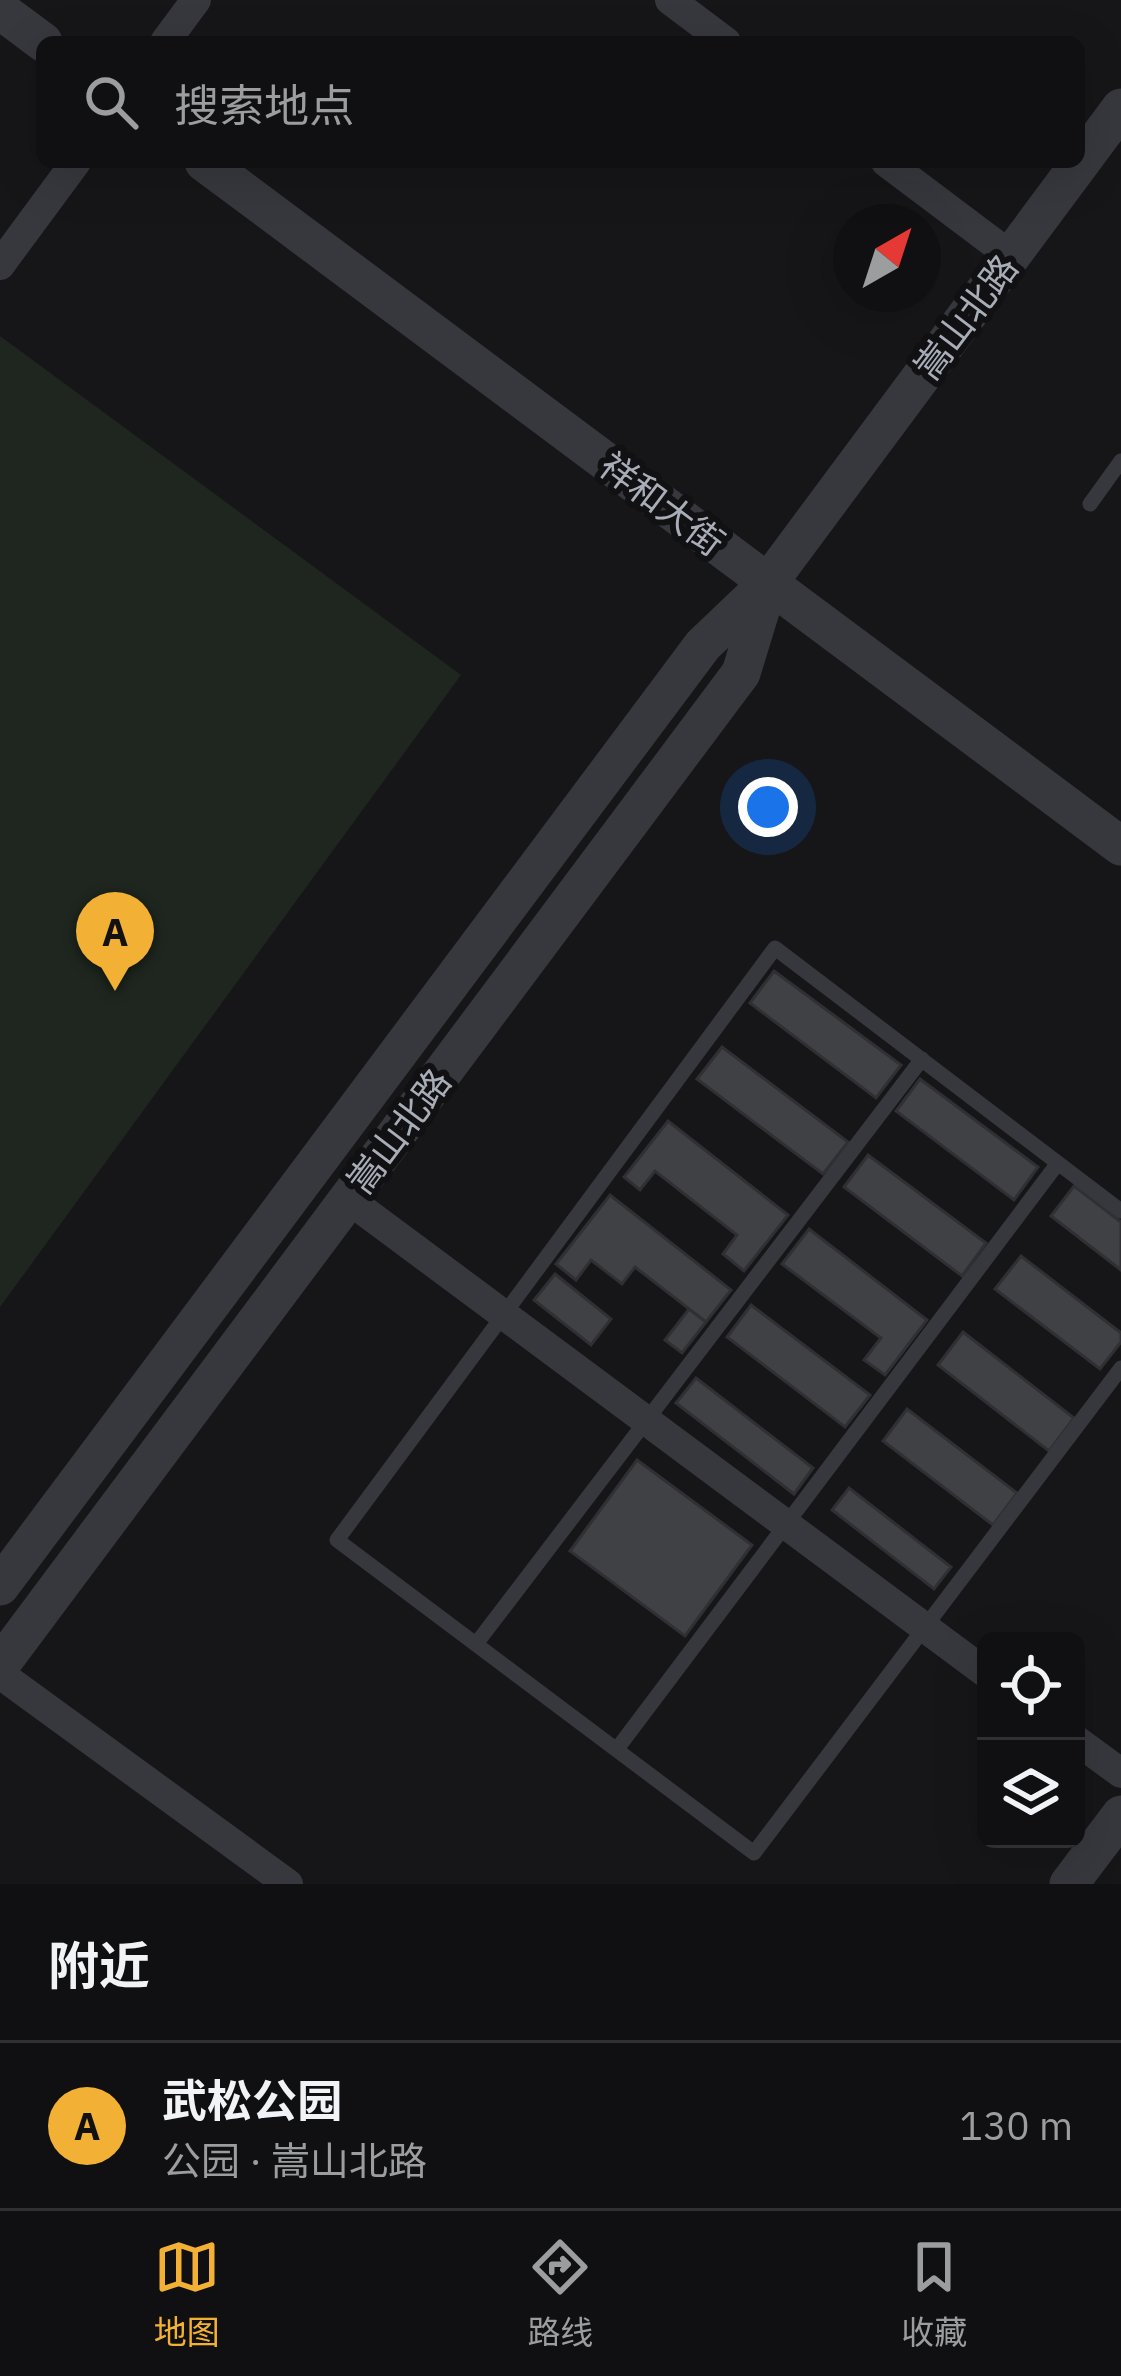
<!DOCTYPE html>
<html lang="zh">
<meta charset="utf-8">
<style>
:root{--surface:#101012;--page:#1e1e20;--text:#f1f3f6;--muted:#9c9d9f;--line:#303032;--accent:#f2b134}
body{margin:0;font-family:"IBM Plex Sans","Noto Sans SC",sans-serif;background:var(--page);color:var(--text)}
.controls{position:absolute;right:36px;bottom:36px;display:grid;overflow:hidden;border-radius:18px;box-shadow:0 12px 48px #0002}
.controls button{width:108px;height:108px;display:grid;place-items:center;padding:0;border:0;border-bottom:3px solid var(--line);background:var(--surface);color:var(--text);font:60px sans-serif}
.compass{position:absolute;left:833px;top:204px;width:108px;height:108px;border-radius:50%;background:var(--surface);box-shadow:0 12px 48px #0002;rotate:39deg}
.you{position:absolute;left:768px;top:807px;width:42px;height:42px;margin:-30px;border:9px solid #fff;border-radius:50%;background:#1a73e8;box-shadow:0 0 0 18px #1a73e833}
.badge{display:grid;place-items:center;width:78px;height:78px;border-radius:50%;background:var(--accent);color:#111;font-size:39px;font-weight:700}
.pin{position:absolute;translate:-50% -99px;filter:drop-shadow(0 3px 6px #0008)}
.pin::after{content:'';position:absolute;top:63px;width:42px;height:36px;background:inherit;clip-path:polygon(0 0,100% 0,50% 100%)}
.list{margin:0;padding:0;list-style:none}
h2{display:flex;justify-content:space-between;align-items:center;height:156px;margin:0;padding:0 48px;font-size:51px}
h2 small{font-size:39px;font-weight:400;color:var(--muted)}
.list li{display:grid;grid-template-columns:78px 1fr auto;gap:36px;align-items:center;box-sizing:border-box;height:168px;padding:0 48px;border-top:3px solid var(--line)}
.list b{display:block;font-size:45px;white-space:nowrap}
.list p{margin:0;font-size:39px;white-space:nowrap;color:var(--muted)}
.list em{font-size:39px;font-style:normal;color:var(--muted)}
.icon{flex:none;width:66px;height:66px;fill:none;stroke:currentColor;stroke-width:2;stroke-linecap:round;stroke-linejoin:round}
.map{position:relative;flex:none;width:1121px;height:1884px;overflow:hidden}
.search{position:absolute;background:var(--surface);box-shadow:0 12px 48px #0002;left:36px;right:36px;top:36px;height:132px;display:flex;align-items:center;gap:30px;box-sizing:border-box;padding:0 42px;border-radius:18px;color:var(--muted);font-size:45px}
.sheet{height:324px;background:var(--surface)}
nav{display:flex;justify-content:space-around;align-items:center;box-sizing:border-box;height:168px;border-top:3px solid var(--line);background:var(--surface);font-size:33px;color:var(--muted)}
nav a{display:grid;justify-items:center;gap:6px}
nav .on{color:var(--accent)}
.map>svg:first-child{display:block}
.green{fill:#1e261f}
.building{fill:#404145;stroke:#303034;stroke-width:3}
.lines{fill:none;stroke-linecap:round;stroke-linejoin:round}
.service{stroke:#37383d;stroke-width:15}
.minor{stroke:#37383d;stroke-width:30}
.tertiary{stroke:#37383d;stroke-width:39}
.labels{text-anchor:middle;stroke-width:12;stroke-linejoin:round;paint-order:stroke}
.street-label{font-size:36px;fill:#a8adb8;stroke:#111113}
</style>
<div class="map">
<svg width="1121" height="1884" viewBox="0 0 1121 1884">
<rect width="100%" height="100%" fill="#161618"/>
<path class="green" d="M0 336 461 675 0 1307Z"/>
<path class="building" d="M774 971 901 1065 876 1098 750 1003Z
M722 1047 848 1142 823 1174 697 1079Z
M920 1079 1038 1167 1014 1200 896 1111Z
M668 1121 788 1215 744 1271 723 1254 737 1235 655 1171 640 1190 624 1177Z
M868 1155 986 1243 962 1276 844 1187Z
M1074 1186 1121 1222V1270L1051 1216Z
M610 1195 731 1290 706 1322 635 1267 622 1284 591 1260 576 1280 556 1264Z
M809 1229 927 1320 885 1375 864 1360 881 1338 782 1264Z
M1021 1256 1121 1333V1342L1100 1369 995 1289Z
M555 1274 611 1319 591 1345 534 1300Z
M751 1305 870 1395 845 1427 727 1337Z
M689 1309 706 1322 682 1353 665 1340Z
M963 1332 1074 1418 1049 1451 938 1365Z
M696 1378 813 1468 794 1494 676 1403Z
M907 1409 1017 1493 993 1525 883 1441Z
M637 1460 752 1545 685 1636 570 1551Z
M849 1488 951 1567 934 1589 832 1510Z"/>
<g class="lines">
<path class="service" d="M1090 504 1121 461
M1121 1211 775 948 337 1540 754 1853 1121 1368
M476 1644 922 1059
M617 1749 1058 1163"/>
<path class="minor" d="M670 0 726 42
M165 42 196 0
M886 162 1011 256
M0 265 76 162
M348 1199 986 1673
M0 1674 288 1884
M1076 1740 1121 1773"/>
<path class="tertiary" d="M0 10 43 42
M204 162 1121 846
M0 1586 703 645 768 583 1121 108
M0 1665 741 673 767 588
M1069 1884 1121 1815"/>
</g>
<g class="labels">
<g class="street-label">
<text transform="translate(966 317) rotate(-53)" y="13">嵩山北路</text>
<text transform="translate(662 504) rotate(37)" y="13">祥和大街</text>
<text transform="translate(399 1131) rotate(-53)" y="13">嵩山北路</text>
</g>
</g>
</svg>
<div class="controls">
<button><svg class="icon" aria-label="locate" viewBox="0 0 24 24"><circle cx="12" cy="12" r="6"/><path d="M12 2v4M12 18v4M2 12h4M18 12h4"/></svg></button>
<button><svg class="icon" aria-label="layers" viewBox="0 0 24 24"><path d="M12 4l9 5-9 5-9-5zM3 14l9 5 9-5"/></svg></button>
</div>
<svg class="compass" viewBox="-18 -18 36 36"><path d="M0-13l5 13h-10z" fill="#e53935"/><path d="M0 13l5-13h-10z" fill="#9c9d9f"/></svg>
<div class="you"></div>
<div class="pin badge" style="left:115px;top:991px">A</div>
<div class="search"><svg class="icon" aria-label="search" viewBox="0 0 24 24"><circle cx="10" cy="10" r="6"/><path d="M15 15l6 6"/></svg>搜索地点</div>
</div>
<section class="sheet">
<h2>附近<small></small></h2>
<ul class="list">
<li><span class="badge">A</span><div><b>武松公园</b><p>公园 · 嵩山北路</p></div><em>130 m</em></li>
</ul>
</section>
<nav>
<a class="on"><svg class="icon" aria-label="map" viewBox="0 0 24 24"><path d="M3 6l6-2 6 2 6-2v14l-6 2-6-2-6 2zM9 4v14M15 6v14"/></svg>地图</a>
<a><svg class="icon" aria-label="directions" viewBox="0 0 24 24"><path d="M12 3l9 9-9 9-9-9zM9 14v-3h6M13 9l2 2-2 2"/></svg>路线</a>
<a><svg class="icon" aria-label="saved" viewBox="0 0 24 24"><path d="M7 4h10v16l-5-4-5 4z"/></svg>收藏</a>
</nav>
